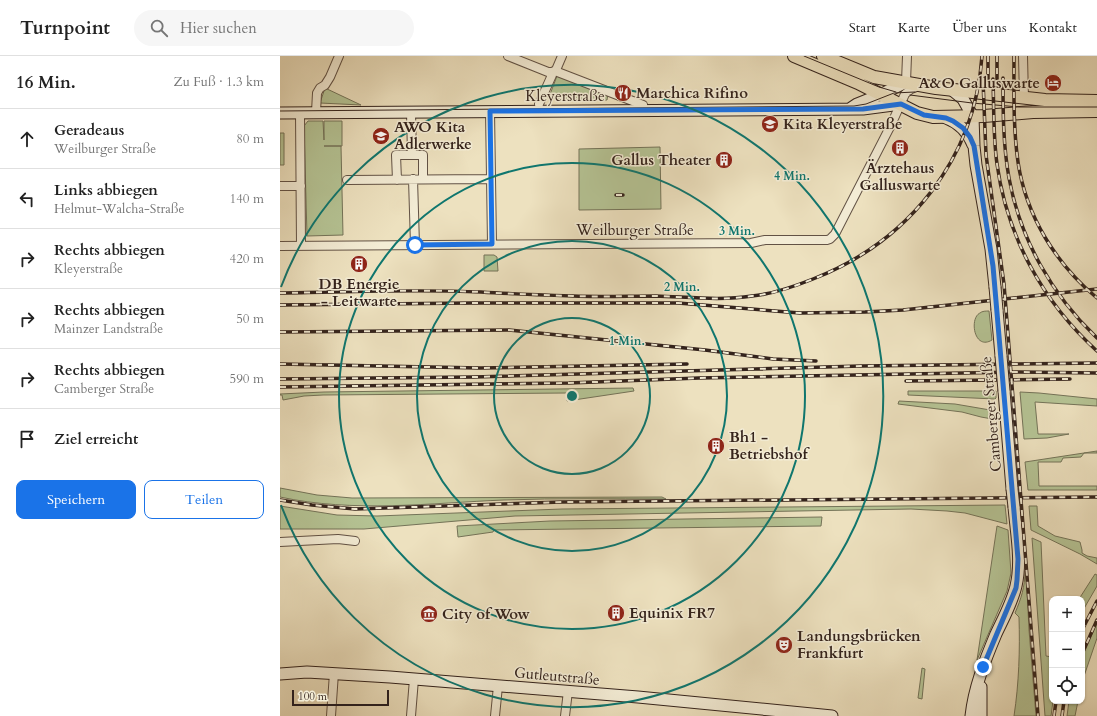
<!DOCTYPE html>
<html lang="de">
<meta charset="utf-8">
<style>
:root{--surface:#fff;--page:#f6f6f6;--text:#222;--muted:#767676;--line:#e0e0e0;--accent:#1a73e8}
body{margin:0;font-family:Cardo,serif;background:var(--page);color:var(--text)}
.controls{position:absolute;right:12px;bottom:12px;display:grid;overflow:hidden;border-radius:8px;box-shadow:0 1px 3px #0004}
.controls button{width:36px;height:36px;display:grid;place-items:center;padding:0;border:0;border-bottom:1px solid var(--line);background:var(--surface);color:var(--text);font:20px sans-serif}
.scale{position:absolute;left:12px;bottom:10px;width:97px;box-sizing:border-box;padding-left:4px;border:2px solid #34231c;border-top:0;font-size:11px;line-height:14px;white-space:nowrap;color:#34231c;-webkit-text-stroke:3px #f3ecd5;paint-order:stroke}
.stop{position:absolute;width:12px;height:12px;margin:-9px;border:3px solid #1a73e8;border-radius:50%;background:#fff}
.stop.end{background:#1a73e8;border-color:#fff;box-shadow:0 1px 4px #0008}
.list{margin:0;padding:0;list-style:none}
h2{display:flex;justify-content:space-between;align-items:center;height:52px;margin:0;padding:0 16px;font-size:17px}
h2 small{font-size:13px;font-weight:400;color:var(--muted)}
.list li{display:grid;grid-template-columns:26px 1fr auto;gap:12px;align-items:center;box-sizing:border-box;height:60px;padding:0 16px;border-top:1px solid var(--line)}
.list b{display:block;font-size:15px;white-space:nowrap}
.list p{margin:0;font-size:13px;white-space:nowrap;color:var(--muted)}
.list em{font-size:13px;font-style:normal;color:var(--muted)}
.actions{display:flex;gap:8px;padding:12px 16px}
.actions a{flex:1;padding:9px 0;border:1px solid var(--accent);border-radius:8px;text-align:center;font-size:14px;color:var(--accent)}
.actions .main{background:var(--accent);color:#fff}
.icon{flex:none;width:22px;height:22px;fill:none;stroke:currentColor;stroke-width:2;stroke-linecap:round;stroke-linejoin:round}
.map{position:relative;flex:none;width:817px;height:660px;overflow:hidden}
header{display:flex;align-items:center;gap:24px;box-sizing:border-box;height:56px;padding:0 20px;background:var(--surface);border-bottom:1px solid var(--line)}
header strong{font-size:19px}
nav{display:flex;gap:22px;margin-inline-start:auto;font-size:14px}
.search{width:280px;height:36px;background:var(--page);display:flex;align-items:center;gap:10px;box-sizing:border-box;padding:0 14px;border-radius:22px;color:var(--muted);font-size:15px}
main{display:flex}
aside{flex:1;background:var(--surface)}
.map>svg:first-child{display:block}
.green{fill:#b5c394;stroke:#747358}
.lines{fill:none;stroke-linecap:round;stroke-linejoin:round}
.street-casing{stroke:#625245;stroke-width:10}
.secondary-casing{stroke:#34231c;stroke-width:13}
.primary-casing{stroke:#34231c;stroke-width:14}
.street{stroke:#f3ecd5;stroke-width:8}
.secondary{stroke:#f3ecd5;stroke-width:11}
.primary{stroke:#ede1bf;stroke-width:12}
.tram{stroke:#34231c;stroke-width:1}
.rail-casing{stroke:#34231c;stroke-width:3.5}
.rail{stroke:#f3ecd5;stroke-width:2;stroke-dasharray:6;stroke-linecap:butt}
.secondary-bridge-casing{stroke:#34231c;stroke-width:13;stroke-linecap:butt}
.secondary-bridge{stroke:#f3ecd5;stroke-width:11}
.route{stroke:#1a73e8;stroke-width:5}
.ring{fill:none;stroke:#0f766e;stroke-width:2}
.labels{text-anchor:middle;stroke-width:3;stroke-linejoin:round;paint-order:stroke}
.poi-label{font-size:15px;font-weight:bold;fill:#34231c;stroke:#f3ecd5;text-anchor:start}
.street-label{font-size:15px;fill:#34231c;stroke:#f3ecd5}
.centre{fill:#0f766e;stroke:#f3ecd5;stroke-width:2}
.ring-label{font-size:12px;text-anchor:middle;font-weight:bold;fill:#0f766e;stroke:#f3ecd5;stroke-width:3;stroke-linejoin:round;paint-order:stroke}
</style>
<header>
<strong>Turnpoint</strong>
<div class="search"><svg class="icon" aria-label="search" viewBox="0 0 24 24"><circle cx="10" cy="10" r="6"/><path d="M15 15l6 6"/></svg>Hier suchen</div>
<nav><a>Start</a><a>Karte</a><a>Über uns</a><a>Kontakt</a></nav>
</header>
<main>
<aside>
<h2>16 Min.<small>Zu Fuß · 1.3 km</small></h2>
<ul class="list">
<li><svg class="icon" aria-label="ahead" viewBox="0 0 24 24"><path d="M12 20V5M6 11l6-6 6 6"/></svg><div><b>Geradeaus</b><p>Weilburger Straße</p></div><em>80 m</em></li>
<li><svg class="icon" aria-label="left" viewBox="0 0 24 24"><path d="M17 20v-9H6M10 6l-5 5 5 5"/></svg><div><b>Links abbiegen</b><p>Helmut-Walcha-Straße</p></div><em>140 m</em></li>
<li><svg class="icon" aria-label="right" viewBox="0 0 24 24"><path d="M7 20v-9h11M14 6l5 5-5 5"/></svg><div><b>Rechts abbiegen</b><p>Kleyerstraße</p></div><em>420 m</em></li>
<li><svg class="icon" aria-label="right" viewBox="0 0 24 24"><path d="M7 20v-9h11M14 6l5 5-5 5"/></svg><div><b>Rechts abbiegen</b><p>Mainzer Landstraße</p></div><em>50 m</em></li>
<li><svg class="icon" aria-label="right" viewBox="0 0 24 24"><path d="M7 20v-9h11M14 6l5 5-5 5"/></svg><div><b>Rechts abbiegen</b><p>Camberger Straße</p></div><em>590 m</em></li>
<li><svg class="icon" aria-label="arrive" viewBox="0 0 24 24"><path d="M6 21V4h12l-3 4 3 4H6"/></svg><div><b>Ziel erreicht</b></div></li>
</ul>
<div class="actions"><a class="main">Speichern</a><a>Teilen</a></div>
</aside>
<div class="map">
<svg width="817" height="660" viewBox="0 0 817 660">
<rect width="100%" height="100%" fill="#ede1bf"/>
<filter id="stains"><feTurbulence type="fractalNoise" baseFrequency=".005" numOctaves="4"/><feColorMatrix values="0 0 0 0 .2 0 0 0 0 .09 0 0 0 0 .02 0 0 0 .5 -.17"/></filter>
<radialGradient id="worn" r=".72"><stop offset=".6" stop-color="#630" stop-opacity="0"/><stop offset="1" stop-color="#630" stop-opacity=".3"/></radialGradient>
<path class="green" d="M277 20H281L328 38 327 44 270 42 269 41Z
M45 32 81 49 40 47Z
M28 65H43L44 84V65H62V90H44H61L63 179 27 180 24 70Z
M0 77H4V109H0Z
M380 91 381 153 299 154V93Z
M204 199H214L217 201 218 215H204Z
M709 255 712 284C694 295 689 262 700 257 702 255 706 255 709 255Z
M353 332 354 335 287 345V337L43 339 24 340 3 344 2 339H0V338L44 336Z
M628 335H716V342L715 343 628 339Z
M740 336 759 337 817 343V350L755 346 758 378H789L767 382 744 383Z
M619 345 675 348 716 355 718 357V364L701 361 682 356 618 348Z
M817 395V397H804L801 401 783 402 781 406H758L759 430H817V434H748L745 406Z
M0 432 37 439 72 442 382 441 386 443C332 443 278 442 224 444 150 447 74 457 0 441Z
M725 449 727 468 685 457 667 455 631 453 235 460 84 473H0V450L57 459 97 460 282 453Z
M749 450H757L758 470 775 480 800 486 802 494V497L807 500 817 502V508L800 498 751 474Z
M542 461 541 470 214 474 213 476 178 481 177 470 270 465Z
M717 470 728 474 731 517 727 535 697 604Z
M752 482 761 486 766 600 772 601V645H773L771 660H765Z
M745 515H746L749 574 756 660H734C739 627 740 594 739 561L735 557C741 543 745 531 745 515Z
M815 518 817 519V530L802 556V543H799Z
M817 567V582L802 626V600Z
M642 612 645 613 642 643 638 642Z
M789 645H798L795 660H787Z"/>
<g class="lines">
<defs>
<path id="street" d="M228 0 268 16H272
M743 0 744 42
M275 15 363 49
M626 26 627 0
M259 48 272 19V16L276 14 282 0
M210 55 212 188
M36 56 37 37 40 32 45 29 50 21 59 0
M20 57 21 190
M132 99H143V123
M133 123 135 189
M67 124 211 123
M117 124 116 99H132L131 56
M0 130H21
M0 190 471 187 485 184H547L550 183 555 178 611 69 625 38 631 33 639 30
M0 486 58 483 75 485
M51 660 54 617
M131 660 134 623
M215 660 218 630
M285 660 288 635"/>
<path id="secondary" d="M672 34 683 43 693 61 694 90 696 109 711 193 715 231
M571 52 577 48 602 38 626 26
M0 57 583 53 621 48
M666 62C679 67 688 76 693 89
M717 254 721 300
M724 335 732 433
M0 618 27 616 110 621 358 641 552 660
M691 660C694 632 705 604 716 578 723 563 732 547 736 530 742 505 736 476 734 451
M701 660V631"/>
<path id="primary" d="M514 0 578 27 637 57 653 61 704 60 753 56 817 55
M543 0 594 21 656 32 765 44 817 45"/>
</defs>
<use href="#street" class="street-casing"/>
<use href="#secondary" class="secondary-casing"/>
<use href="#primary" class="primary-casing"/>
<use href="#street" class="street"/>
<use href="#secondary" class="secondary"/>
<use href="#primary" class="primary"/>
<path class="tram" d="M524 0 599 31 616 36
M630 39 692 47 739 51H817
M0 55 574 50 586 48 614 37 635 36"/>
<defs>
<path id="rail" d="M708 0V30
M717 0V30
M734 0C734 35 733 71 738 106 746 160 776 208 817 242
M723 22C723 55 723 89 729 122 740 183 772 239 817 282
M713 23C714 51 713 80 717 108 727 181 763 246 817 295
M703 24 706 99 724 228 758 660
M336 139H343
M0 237C67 236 134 233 201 236 231 238 262 239 293 240 320 241 348 240 376 240 408 241 441 245 472 240 493 238 513 231 533 223 628 186 695 104 702 0
M0 249 192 247H398L520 257 585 256 623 254 817 233
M0 276 229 274 425 294 493 303 536 305
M0 308 200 312 407 308
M0 323 194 321 581 310 817 307
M626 325 790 323
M0 331 289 327 419 322 738 316 817 317
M0 444 32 449 75 453 282 446 817 441
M802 574 817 545
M802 598 817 564
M774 660 776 645
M782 660 784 645"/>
</defs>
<use href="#rail" class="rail-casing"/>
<use href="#rail" class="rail"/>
<defs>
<path id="secondary-bridge" d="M715 231 717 254
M721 300 724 335
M732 433 734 451"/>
</defs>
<use href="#secondary-bridge" class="secondary-bridge-casing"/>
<use href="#secondary-bridge" class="secondary-bridge"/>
</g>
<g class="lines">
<path class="route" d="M135 189 212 188 210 55 583 53 621 48 644 59 666 62 673 65 683 72 690 81 694 90 713 210 738 503 737 524 736 532 703 611"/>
</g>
<g class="ring">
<circle cx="292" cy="340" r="78"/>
<circle cx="292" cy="340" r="155"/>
<circle cx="292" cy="340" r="233"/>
<path d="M1 231A311 311 0 1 1 1 449"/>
</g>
<defs>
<symbol id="hotel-disc" viewBox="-11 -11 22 22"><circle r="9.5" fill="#8f2418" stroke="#f3ecd5"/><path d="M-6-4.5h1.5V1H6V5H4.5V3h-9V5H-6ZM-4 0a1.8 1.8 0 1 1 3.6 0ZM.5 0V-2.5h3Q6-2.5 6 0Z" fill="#fff"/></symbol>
<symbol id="restaurant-disc" viewBox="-11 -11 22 22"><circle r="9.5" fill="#8f2418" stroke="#f3ecd5"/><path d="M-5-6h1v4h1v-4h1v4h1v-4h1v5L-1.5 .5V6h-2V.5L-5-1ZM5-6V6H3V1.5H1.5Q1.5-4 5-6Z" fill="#fff"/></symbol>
<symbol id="school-disc" viewBox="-11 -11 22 22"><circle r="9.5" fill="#8f2418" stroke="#f3ecd5"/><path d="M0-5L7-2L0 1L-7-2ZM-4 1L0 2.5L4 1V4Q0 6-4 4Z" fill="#fff"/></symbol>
<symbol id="building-disc" viewBox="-11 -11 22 22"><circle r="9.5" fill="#8f2418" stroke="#f3ecd5"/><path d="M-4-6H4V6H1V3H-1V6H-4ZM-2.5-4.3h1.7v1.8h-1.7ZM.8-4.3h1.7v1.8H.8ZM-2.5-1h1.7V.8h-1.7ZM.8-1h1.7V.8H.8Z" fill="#fff"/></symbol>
<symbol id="museum-disc" viewBox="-11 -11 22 22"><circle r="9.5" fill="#8f2418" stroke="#f3ecd5"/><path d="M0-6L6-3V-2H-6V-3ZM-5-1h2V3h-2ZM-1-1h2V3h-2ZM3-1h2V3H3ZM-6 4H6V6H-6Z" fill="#fff"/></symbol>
<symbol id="theatre-disc" viewBox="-11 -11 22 22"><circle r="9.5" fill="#8f2418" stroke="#f3ecd5"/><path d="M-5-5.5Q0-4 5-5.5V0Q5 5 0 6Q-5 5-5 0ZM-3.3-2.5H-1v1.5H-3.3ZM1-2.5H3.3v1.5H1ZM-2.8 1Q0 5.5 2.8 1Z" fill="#fff"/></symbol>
</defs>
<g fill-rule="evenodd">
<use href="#hotel-disc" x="763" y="17" width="20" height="20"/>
<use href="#restaurant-disc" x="333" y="27" width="20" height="20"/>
<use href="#school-disc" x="480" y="58" width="20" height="20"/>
<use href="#school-disc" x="91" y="70" width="20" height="20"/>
<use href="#building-disc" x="610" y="82" width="20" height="20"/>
<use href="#building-disc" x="434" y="94" width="20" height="20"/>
<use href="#building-disc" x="69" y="198" width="20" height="20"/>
<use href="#building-disc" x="426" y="380" width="20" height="20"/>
<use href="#building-disc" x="326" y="547" width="20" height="20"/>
<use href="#museum-disc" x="139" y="548" width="20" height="20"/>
<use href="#theatre-disc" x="494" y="579" width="20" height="20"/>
</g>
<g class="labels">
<g class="poi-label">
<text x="760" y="32" text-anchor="end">A&amp;O Galluswarte</text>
<text x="356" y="42">Marchica Rifino</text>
<text x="503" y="73">Kita Kleyerstraße</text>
<text x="114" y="76">AWO Kita<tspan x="114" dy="17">Adlerwerke</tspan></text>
<text x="431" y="109" text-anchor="end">Gallus Theater</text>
<text x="620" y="117" text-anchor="middle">Ärztehaus<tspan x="620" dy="17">Galluswarte</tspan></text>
<text x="79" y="233" text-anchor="middle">DB Energie<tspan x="79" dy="17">- Leitwarte</tspan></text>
<text x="449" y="386">Bh1 -<tspan x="449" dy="17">Betriebshof</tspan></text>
<text x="349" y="562">Equinix FR7</text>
<text x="162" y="563">City of Wow</text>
<text x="517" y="585">Landungsbrücken<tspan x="517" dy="17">Frankfurt</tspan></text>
</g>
<g class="street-label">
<text x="285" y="45">Kleyerstraße</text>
<text x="355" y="179">Weilburger Straße</text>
<text transform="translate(711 358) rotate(-95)" y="5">Camberger Straße</text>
<text transform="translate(277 620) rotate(5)" y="5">Gutleutstraße</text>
</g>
</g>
<circle cx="292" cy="340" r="6" class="centre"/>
<g class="ring-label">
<text x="512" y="124">4 Min.</text>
<text x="457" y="179">3 Min.</text>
<text x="402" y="235">2 Min.</text>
<text x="347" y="289">1 Min.</text>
</g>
<rect width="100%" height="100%" filter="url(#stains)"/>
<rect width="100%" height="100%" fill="url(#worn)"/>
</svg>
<div class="controls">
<button>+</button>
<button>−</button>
<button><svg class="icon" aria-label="locate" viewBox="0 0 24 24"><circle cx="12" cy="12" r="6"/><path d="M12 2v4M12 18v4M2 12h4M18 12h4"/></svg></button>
</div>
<div class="scale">100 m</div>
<div class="stop" style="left:135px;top:189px"></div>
<div class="stop end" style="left:703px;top:611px"></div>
</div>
</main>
